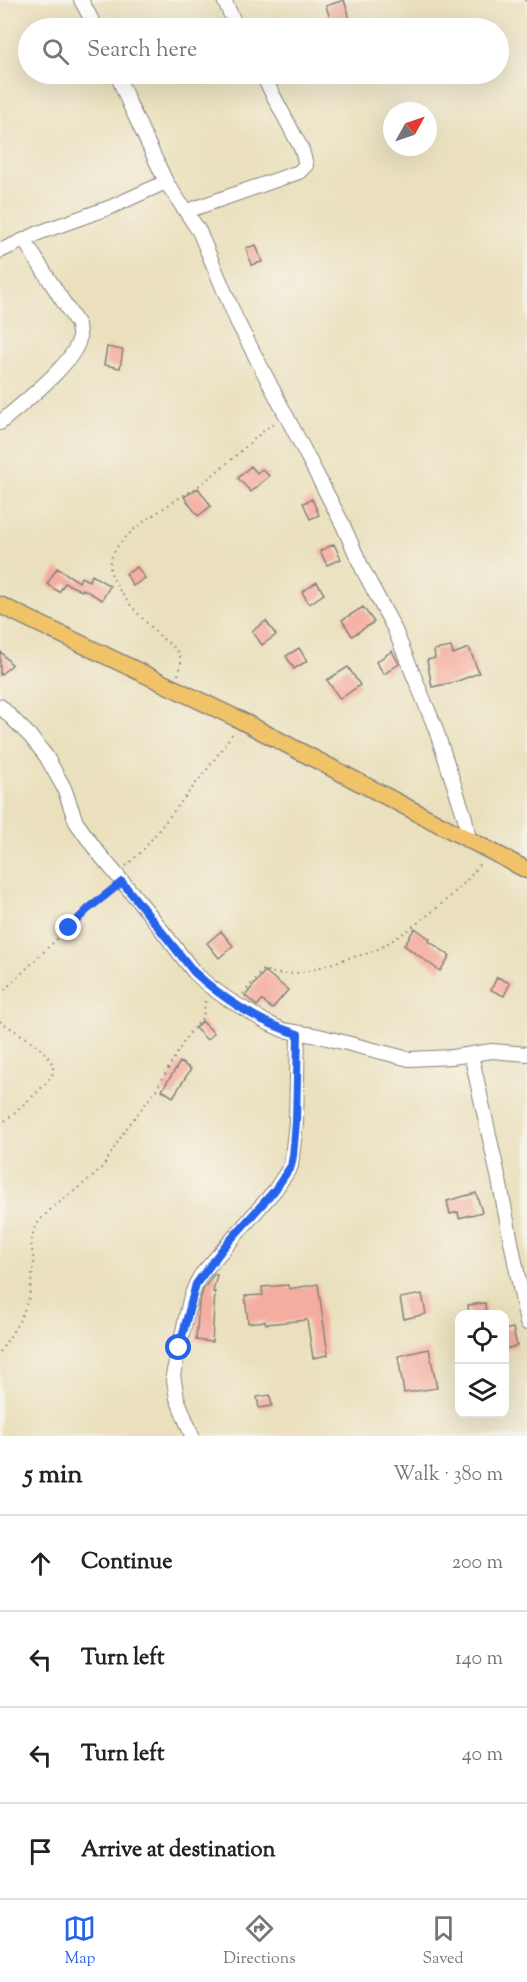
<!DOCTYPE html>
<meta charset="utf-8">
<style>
:root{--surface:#fff;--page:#f6f6f6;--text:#222;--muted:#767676;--line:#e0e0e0;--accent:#2563eb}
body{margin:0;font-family:"Sorts Mill Goudy",serif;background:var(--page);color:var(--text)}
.controls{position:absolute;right:18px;bottom:18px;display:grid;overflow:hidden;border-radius:12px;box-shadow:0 6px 24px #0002}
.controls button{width:54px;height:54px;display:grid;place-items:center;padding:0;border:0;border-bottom:2px solid var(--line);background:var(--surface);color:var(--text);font:30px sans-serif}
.compass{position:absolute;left:383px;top:102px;width:54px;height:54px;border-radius:50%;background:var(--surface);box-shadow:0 6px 24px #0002;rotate:50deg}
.stop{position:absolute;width:18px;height:18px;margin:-14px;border:4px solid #2563eb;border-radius:50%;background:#fff}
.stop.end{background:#2563eb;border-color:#fff;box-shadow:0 2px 6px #0008}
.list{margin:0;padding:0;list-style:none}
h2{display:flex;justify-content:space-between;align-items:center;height:78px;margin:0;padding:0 24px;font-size:26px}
h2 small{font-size:20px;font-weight:400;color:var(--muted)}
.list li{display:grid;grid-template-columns:39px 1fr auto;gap:18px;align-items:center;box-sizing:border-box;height:96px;padding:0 24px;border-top:2px solid var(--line)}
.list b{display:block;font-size:22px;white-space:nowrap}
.list em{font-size:20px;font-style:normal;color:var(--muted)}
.icon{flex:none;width:33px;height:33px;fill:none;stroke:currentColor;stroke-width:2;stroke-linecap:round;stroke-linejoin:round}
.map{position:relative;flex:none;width:527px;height:1436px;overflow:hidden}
.search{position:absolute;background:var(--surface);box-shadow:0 6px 24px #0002;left:18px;right:18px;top:18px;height:66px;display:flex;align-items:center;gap:15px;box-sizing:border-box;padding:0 21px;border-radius:33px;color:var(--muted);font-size:22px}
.sheet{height:462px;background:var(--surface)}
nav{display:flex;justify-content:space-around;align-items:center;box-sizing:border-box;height:84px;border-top:2px solid var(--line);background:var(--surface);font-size:16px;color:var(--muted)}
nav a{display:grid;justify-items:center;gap:3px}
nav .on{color:var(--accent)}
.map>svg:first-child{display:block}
.building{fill:#f4ada0}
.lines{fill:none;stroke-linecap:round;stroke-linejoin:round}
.minor-casing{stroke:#86817c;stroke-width:16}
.major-casing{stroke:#86817c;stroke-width:19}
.path{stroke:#86817c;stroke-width:2;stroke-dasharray:1.5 4.5;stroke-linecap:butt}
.minor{stroke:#fff;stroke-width:14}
.major{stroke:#f1c369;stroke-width:16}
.route{stroke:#2563eb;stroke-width:8}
</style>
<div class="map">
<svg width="527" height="1436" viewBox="0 0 527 1436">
<rect width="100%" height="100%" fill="#f7f3e8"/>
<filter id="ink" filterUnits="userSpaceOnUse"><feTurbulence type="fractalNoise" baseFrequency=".0167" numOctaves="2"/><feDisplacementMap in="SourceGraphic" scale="12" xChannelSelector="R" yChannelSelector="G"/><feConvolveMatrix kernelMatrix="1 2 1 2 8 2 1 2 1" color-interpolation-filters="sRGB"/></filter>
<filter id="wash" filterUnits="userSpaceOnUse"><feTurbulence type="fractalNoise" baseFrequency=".008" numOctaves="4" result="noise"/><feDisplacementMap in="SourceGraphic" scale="24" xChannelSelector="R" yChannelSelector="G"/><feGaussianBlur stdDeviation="1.35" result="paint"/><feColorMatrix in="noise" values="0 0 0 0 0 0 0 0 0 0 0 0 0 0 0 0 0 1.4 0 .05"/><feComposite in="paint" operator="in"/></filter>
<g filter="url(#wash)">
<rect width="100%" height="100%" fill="#eae0bd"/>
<g id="blocks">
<path class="building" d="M344 0 350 19 332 25 326 6Z
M256 245 262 262 251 265 246 248Z
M107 347 123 350 120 368 104 365Z
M251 466 257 473 262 469 269 476 251 492 238 478Z
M198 488 211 506 198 516 184 497Z
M312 499 319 515 310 519 303 503Z
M334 544 341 559 327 565 320 551Z
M137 567 145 578 133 586 126 574Z
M57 568 79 582 81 577 89 581 92 575 110 586 102 600 83 589 82 591 65 583 59 592 47 584Z
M317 582 324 594 309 604 302 592Z
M363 607 374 622 352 636 342 620Z
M266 621 276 635 262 645 252 631Z
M451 647 453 654 469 648 479 673 455 682 432 687 427 660 435 658 434 650Z
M299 648 307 661 294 669 286 656Z
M0 651 12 665 0 675Z
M392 651 399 664 384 674 376 662Z
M348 667 360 685 340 699 327 680Z
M415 928 430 939 429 941 450 956 440 971 404 945Z
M221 931 233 946 219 958 207 943Z
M265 971 288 990 272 1009 262 1000 257 1006 245 996Z
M497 977 510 983 504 996 491 990Z
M202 1021 214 1033 207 1040 195 1028Z
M180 1062 191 1069 173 1097 162 1090Z
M476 1193 482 1212 459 1218 458 1212 450 1214 447 1201Z
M214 1274 217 1275 213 1292H215L212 1342 196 1340 199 1303 204 1288Z
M318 1284 328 1355 313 1358 307 1320 266 1324 265 1321 248 1323 245 1296 263 1295 262 1287 288 1285 289 1289Z
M422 1294 426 1314 404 1319 400 1298Z
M485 1303 486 1314H469L468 1305Z
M513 1328 517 1346 504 1349V1330Z
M429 1349 437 1388 404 1393 398 1356Z
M270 1395 272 1406 259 1408 257 1397Z"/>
</g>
</g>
<g filter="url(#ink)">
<use href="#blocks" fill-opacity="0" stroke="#86817c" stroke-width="1.5"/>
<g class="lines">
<defs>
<path id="minor" d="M81 0 96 28
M224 0 237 28
M117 74 129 103 166 182 199 231 237 321 342 523 363 570 394 628 435 727 465 818 469 840
M187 211 299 172 306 165 302 150 262 74
M0 251 41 232 111 207 166 182
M0 423C19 406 75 363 79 339 80 334 78 329 78 325L24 240
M0 706 30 736 46 756 64 788 76 822 96 850 147 911 194 972 208 985 226 998 266 1022 283 1030 319 1036 409 1059 452 1057 492 1051 527 1054
M471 1054 499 1180 527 1323
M192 1436 177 1398 173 1375 190 1300 196 1284 201 1275 275 1190 291 1166 296 1122 298 1034"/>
<path id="major" d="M0 605 238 719 527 870"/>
</defs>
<use href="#minor" class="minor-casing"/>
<use href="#major" class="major-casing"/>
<path class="path" d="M525 0 527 6
M178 675C180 669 182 663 180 657 177 649 168 643 161 637 146 622 113 591 110 568 106 537 179 500 201 484 224 467 245 447 267 428L275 424
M126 866 143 850 212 763 233 733
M0 994 88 909 113 889
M243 994 264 969C286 982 322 966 345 959 355 956 366 955 376 950 403 936 468 888 481 861
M0 1021C14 1031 30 1039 43 1051 47 1056 55 1064 53 1072 52 1082 10 1116 0 1125
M0 1352 20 1320 29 1298 34 1262 31 1243 34 1229 40 1220 52 1208 95 1175 104 1165 125 1130 156 1090 187 1036 203 1017 206 997"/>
<use href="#minor" class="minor"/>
<use href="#major" class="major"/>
</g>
</g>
<g class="lines" filter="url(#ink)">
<path class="route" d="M69 928 88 909 122 882 194 972C223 999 260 1023 298 1034L296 1122 293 1156 291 1166 275 1190 224 1247 196 1284 179 1348"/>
</g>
</svg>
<div class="controls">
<button><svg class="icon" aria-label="locate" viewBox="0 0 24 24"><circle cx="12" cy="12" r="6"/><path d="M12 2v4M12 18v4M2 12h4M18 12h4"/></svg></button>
<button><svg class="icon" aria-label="layers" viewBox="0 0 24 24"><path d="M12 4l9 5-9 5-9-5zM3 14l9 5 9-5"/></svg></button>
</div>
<svg class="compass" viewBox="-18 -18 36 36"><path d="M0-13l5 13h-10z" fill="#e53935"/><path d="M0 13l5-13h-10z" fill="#767676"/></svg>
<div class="stop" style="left:179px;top:1348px"></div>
<div class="stop end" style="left:69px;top:928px"></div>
<div class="search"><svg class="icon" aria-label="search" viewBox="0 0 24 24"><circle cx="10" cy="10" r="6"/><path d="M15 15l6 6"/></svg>Search here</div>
</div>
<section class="sheet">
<h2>5 min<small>Walk · 380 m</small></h2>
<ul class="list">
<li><svg class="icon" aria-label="ahead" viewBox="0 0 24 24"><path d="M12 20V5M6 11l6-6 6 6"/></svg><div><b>Continue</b></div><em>200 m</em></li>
<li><svg class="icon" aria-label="left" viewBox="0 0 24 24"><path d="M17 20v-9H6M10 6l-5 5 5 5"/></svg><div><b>Turn left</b></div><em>140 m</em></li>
<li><svg class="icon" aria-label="left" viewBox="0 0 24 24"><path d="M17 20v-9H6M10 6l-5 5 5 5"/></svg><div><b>Turn left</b></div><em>40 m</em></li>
<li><svg class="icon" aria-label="arrive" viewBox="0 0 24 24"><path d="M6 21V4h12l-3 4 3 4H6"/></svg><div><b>Arrive at destination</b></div></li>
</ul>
</section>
<nav>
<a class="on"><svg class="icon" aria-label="map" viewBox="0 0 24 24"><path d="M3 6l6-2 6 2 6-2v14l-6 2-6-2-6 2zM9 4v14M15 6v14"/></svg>Map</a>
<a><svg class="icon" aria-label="directions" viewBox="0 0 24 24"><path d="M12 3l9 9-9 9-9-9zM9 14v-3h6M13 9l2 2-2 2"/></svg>Directions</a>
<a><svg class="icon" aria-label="saved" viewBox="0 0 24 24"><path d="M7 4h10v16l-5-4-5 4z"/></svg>Saved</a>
</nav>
